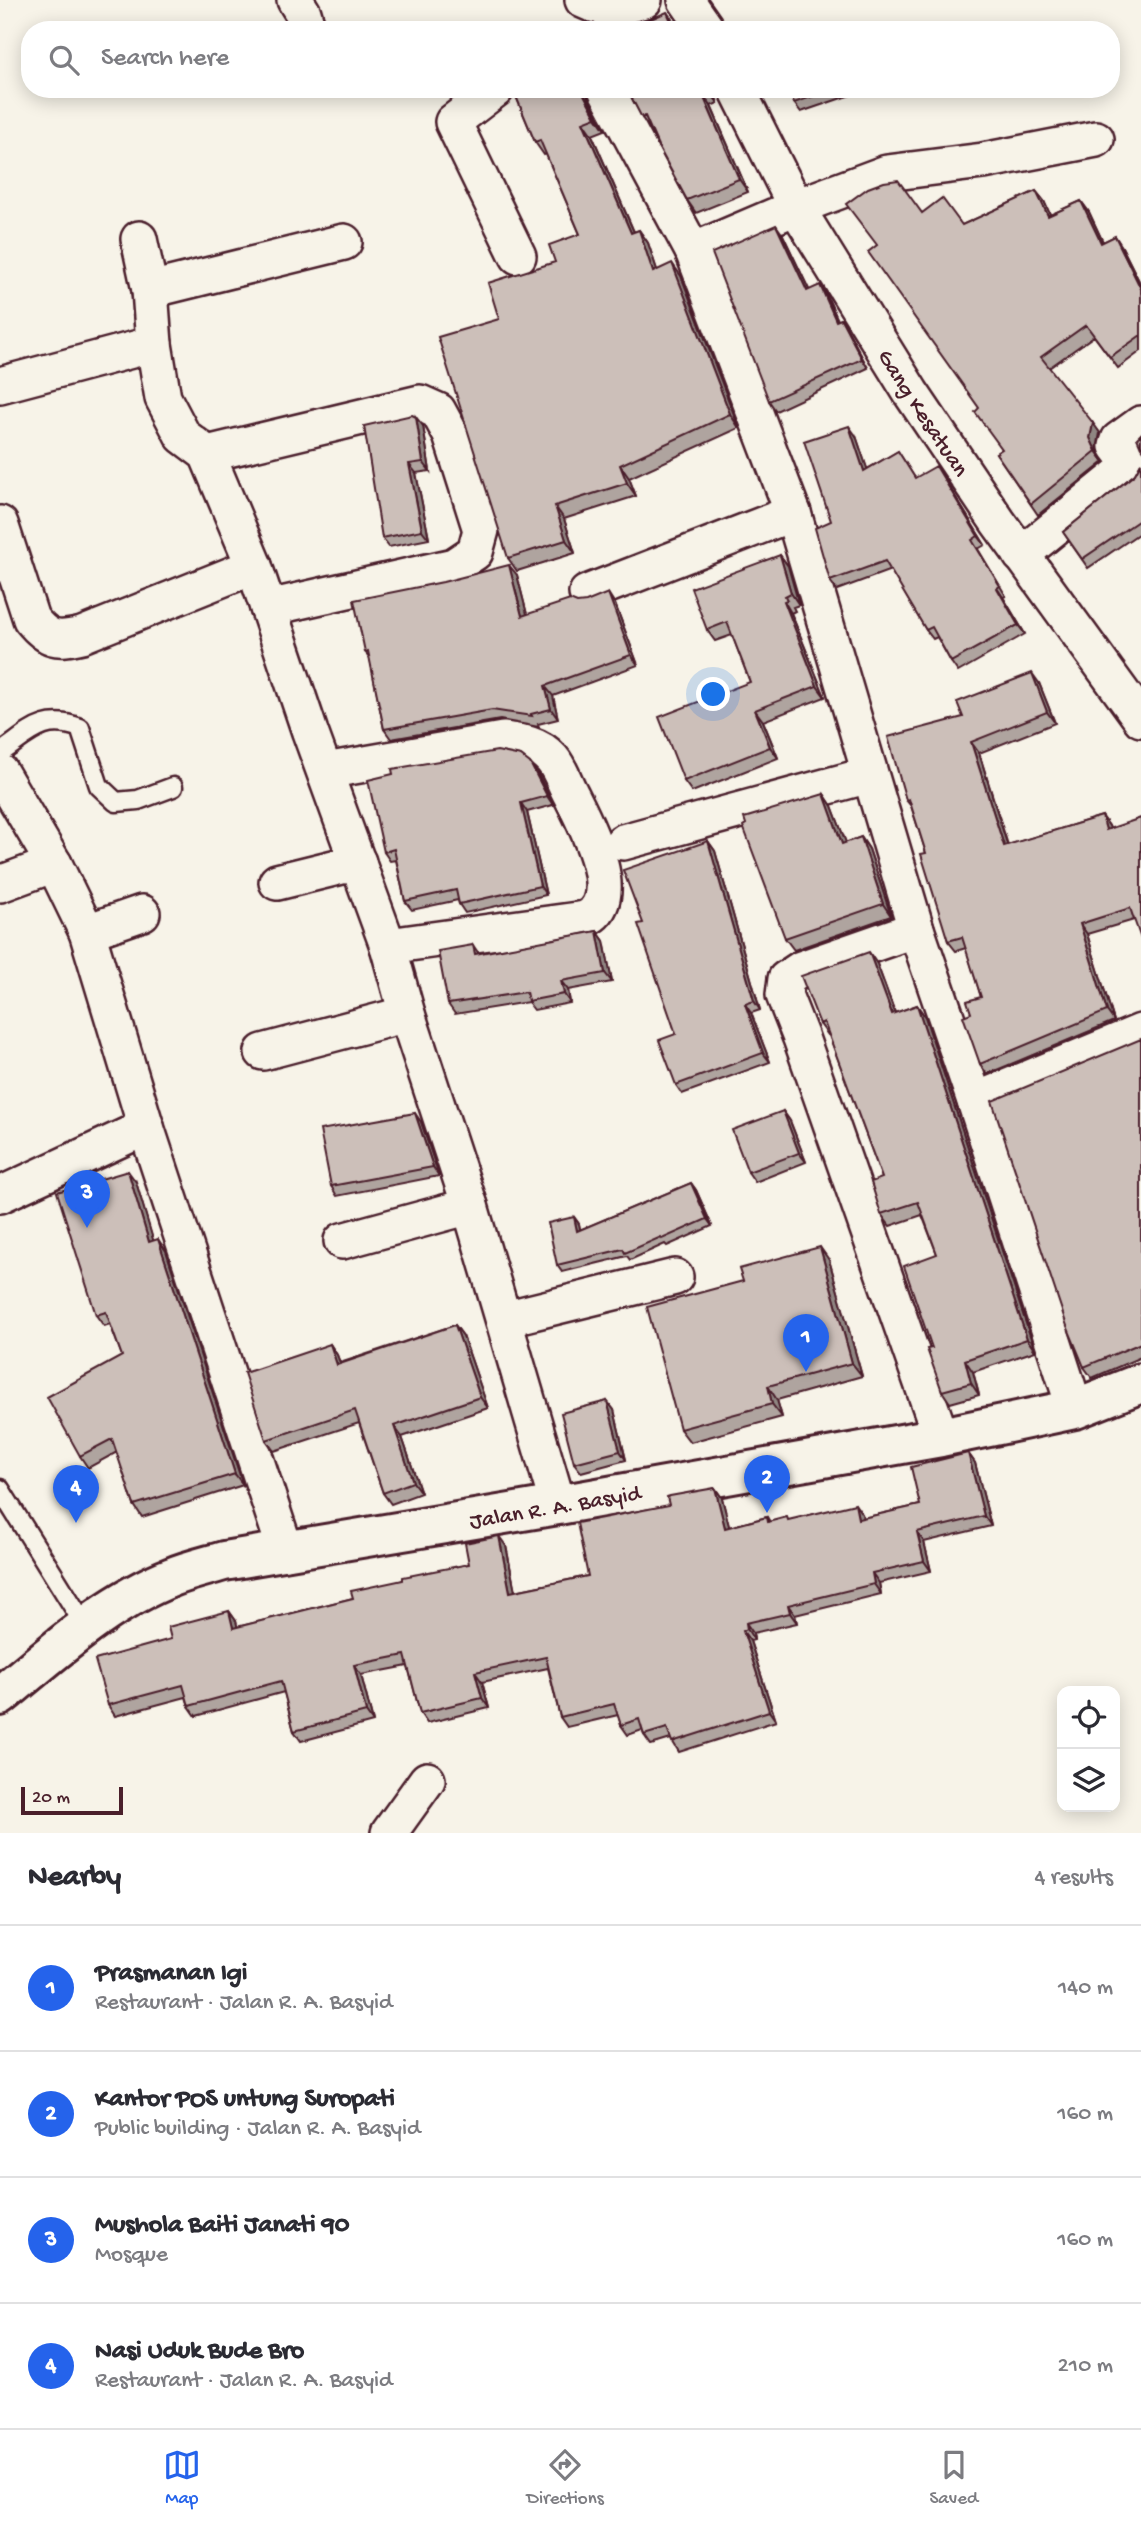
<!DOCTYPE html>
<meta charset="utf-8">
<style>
:root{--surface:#fff;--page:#f2f2f3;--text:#2b2b33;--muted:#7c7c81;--line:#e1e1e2;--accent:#2563eb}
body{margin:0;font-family:"Gochi Hand",sans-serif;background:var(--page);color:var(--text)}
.controls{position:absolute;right:21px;bottom:21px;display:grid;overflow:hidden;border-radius:14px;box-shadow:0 4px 18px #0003}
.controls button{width:63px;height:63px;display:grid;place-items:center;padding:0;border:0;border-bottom:2px solid var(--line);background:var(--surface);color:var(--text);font:35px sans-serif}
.scale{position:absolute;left:21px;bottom:18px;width:102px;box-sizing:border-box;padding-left:7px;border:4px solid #4a1f2b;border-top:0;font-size:19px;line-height:24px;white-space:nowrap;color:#4a1f2b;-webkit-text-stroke:5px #f7f3e8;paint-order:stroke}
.you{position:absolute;left:714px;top:695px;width:24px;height:24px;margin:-18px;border:5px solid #fff;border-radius:50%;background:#1a73e8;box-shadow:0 0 0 10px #1a73e833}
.badge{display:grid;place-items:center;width:46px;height:46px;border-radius:50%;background:var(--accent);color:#fff;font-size:23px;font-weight:700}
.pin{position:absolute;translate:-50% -58px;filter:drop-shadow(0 2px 4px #0008)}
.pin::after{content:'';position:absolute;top:37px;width:24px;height:21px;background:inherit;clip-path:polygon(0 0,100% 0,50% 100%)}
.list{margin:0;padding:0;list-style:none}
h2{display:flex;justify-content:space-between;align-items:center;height:91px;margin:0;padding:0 28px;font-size:30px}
h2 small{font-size:23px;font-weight:400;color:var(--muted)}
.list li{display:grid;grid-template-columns:46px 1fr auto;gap:21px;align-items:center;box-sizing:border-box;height:126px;padding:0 28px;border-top:2px solid var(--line)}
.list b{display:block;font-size:26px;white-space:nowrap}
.list p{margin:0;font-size:23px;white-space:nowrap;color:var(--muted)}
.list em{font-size:23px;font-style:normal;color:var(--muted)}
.icon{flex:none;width:38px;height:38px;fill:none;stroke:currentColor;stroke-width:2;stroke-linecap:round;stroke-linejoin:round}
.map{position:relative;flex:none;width:1141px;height:1833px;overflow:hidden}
.search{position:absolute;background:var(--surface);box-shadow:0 4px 18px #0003;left:21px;right:21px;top:21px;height:77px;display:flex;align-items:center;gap:18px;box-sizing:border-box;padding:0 24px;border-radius:28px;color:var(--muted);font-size:26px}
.sheet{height:595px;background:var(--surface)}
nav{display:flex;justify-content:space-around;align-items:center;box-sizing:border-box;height:98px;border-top:2px solid var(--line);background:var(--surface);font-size:19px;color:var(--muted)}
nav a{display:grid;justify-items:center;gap:4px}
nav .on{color:var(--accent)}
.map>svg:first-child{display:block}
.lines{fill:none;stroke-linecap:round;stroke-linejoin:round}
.service-casing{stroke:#4a1f2b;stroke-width:23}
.minor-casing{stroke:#4a1f2b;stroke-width:40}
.secondary-casing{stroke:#4a1f2b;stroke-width:44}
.service{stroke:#f7f3e8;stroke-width:18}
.minor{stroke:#f7f3e8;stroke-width:35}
.secondary{stroke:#f7f3e8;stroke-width:38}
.wall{fill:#afa49f;stroke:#4a1f2b;stroke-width:2}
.shaded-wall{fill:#8f8682;stroke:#4a1f2b;stroke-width:2}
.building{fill:#ccbfb9;stroke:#4a1f2b;stroke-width:2}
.labels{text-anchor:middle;stroke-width:7;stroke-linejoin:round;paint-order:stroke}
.street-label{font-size:23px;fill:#4a1f2b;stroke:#f7f3e8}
</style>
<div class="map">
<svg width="1141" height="1833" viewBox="0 0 1141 1833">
<rect width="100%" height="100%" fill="#f7f3e8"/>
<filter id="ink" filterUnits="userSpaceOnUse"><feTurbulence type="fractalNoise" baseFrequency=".0143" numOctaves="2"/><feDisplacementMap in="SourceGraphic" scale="14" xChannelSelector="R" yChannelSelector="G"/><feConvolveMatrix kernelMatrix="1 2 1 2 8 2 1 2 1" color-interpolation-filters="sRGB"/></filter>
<g filter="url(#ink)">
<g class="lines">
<defs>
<path id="service" d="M0 753C30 733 43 714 80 728L99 786 116 802 138 800 173 787
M0 1489 86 1627"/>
<g id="minor">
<path d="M295 0 303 13 308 30"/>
<path d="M583 0C605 11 621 7 644 0"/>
<path d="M686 0 707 30"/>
<path d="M496 89 453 122 518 256"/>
<path d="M606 89 693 251 793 513 916 929 975 1101 1075 1409"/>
<path id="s1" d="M737 89 796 207 911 393 998 522 1141 719"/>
<path d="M139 239 150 290 154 344 163 398 183 436 207 454 254 566 310 732 388 946 407 1014 470 1206 558 1505"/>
<path d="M693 251 796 207 887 173 983 161 1096 139"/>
<path d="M150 290 344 242"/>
<path d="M0 385 154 344"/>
<path d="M207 454 420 403 438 411 451 435 481 530 475 552 454 566 268 608"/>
<path d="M0 524 31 619C48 640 56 641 82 635L254 566"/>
<path d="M1021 555 1128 468 1130 463 1117 446 1119 440 1141 424"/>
<path d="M587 593 793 513"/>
<path d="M325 771 503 740C522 742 539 744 552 759 560 768 564 782 570 793 583 819 628 901 585 919L388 946"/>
<path d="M0 772 54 864 87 932 146 1127 286 1552"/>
<path d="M623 842 869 775"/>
<path d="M277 882 358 862"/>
<path d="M0 884 54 864"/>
<path d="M916 929 801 969 786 979 784 995 801 1038 941 1437"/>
<path d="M87 932 142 913"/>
<path d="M263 1052 407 1014"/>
<path d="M975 1101 1141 1032"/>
<path d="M0 1195 146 1127"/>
<path d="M342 1241 470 1206"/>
<path d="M504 1319 675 1277"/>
<path d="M389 1833 427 1780"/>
</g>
<g id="secondary">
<path id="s2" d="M0 1696C53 1653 107 1602 172 1577 189 1570 207 1566 224 1561L558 1505 941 1437 1075 1409 1141 1383"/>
</g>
</defs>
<use href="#service" class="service-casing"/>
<use href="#minor" class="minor-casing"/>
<use href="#secondary" class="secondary-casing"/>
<use href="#service" class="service"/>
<use href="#minor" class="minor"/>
<use href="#secondary" class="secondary"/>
</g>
<path class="wall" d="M513 89H586L588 98 605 130 592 135 634 232 639 230 648 243 657 270 681 276 739 428 629 478 636 496 564 519 575 553 517 571 508 558 499 319 555 262 580 234 546 154 544 155 535 142Z
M712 89 718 103 711 106 748 192 696 213 687 200 651 130 642 118Z
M789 89H868L801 112 794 103Z
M1036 191 1044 201 1050 215 1081 201 1089 212 1103 242 1115 236 1122 247 1141 285V351L1118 368 1094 336 1049 368 1100 433 1097 449 1104 462 1038 515 996 453 1002 449 979 408 922 213 962 225Z
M783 235 809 290 826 294 838 321 841 319 847 329 868 368 776 411 769 401Z
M423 426 430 471 416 473 429 539 389 547 382 538Z
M856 436 867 469 898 451 915 478 942 475 985 545 978 549 1006 596 1003 597 1025 634 958 672 951 662 937 637 933 639 926 630 891 570 837 590 830 581 831 521Z
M1141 463V532L1088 568 1063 532 1135 474Z
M780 555 788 566 799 605 793 607 795 611 791 613 825 697 763 721 778 758 692 792 684 781 750 682 732 635 715 641 707 630Z
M517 575 527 615 577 603 615 604 638 665 553 696 558 719 538 724 539 727 500 720 391 739 384 729 370 658 365 652Z
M1039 683 1055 723 979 753 1008 845 1102 816 1109 826 1134 920 1087 934 1114 1021 987 1074 980 1064 971 1013 981 997 966 948 956 951 948 941 926 853 911 806 906 800 963 717Z
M537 772 553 805 527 812 546 895 465 913 459 904 458 900 412 910 405 901 396 860 390 861 384 852Z
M824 794 832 806 846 843 861 837 869 849 891 916 794 950 785 938Z
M708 841 715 851 760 1010 751 1013 770 1062 682 1094 676 1085V1034L643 923Z
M597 931 604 941 612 982 568 990 570 1003 534 1010 528 1002 455 1014 448 1004 473 945 479 954Z
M877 964 895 1013 917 1005 925 1017 1035 1351 973 1372 979 1395 950 1403 942 1391 932 1348 937 1254 922 1215 890 1226 881 1214 882 1178 829 1035H828L820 1024Z
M1141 1039V1357L1092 1378 1084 1367Z
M783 1111 790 1121 806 1162 755 1182 748 1172Z
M421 1122 439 1176 337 1196 331 1186Z
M136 1182 153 1241 166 1251 243 1485 142 1517 134 1505 117 1452 88 1468 80 1456 122 1356 110 1324 104 1326 96 1315Z
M691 1183 696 1190 712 1226 667 1246 665 1244 630 1260 627 1256 562 1272 557 1265 574 1217 579 1224 580 1230Z
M829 1260 862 1376 777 1400 782 1417 690 1442 680 1429Z
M455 1325 463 1336 488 1408 402 1437 421 1493 391 1504 383 1493 359 1423 274 1451 266 1440 330 1344 337 1355 340 1363Z
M607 1401 614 1410 626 1460 581 1472 574 1463Z
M968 1453 975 1463 991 1526 924 1542 931 1571 879 1583 881 1594 795 1615 797 1623 753 1633 754 1640 750 1641 776 1721 679 1752 671 1739 651 1745 644 1735 642 1730 628 1735 621 1725 618 1715 567 1727 560 1717 548 1668 482 1682 489 1708 427 1723 420 1713 408 1666 361 1675 373 1722 301 1741 294 1731 284 1692 196 1716 189 1706 186 1697 115 1716 108 1705 171 1639 229 1611 236 1621 237 1627 353 1598 403 1580 469 1564 506 1546 515 1591 588 1576 669 1505 715 1488 722 1498 729 1527 767 1517 770 1522 862 1514 863 1518 920 1505Z"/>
<path class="shaded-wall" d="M667 12 676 25 678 30H675Z
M581 89H586L588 98 605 130 596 117Z
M708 89H712L718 103Z
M702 93 711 106 748 192 739 179Z
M583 122 592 135 640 246 631 233Z
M1036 191 1044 201 1056 227 1048 216Z
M1081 201 1089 212 1108 253 1101 243Z
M776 225 783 235 814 300 807 291Z
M639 230 648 243 662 285 653 272Z
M1115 236 1122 247 1141 285V289Z
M672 263 681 276 739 428 730 414Z
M820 285 826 294 843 331 836 321Z
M841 319 847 329 868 368 862 359Z
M416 417 423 426 430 471 423 462Z
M1093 423 1100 433 1097 449 1104 462 1096 451 1090 438Z
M849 426 856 436 871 480 864 471Z
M409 464 416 473 429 539 422 530Z
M620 465 629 478 636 496 627 483Z
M936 466 942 475 985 545 978 536Z
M555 506 564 519 575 553 566 540Z
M780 555 788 566 799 605 791 593Z
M509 565 517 575 530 626 522 616Z
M997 588 1003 597 1025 634 1018 625Z
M608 593 615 604 638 665 631 655Z
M784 601 791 613 825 697 817 686Z
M1032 673 1039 683 1055 723 1047 712Z
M545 686 553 696 558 719 551 709Z
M755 710 763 721 778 758 770 747Z
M971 742 979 753 1011 857 1004 846Z
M530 763 537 772 553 805 547 796Z
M824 794 832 806 851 856 842 844Z
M521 803 527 812 546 895 540 886Z
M1102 816 1109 826 1114 840 1106 830Z
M861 837 869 849 891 916 883 904Z
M708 841 715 851 760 1010 754 1001Z
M1080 924 1087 934 1114 1021 1107 1011Z
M597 931 604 941 612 982 605 973Z
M869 952 877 964 900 1026 892 1014Z
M561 981 568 990 570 1003 564 994Z
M745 1004 751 1013 770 1062 763 1053Z
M917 1005 925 1017 1035 1351 1027 1339Z
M783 1111 790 1121 806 1162 799 1153Z
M415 1113 421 1122 439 1176 433 1167Z
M128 1171 136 1182 157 1253 149 1242Z
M691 1183 696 1190 712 1226 707 1219Z
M574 1217 579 1224 582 1238 577 1231Z
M158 1239 166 1251 243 1485 235 1474Z
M820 1247 829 1260 862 1376 852 1363Z
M455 1325 463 1336 488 1408 480 1397Z
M330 1344 337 1355 345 1376 337 1365Z
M965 1360 973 1372 979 1395 971 1383Z
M768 1386 777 1400 782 1417 772 1404Z
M607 1401 614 1410 626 1460 620 1451Z
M394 1426 402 1437 421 1493 413 1482Z
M968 1453 975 1463 991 1526 984 1516Z
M715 1488 722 1498 732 1538 725 1528Z
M855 1504 862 1514 865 1529 858 1519Z
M917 1532 924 1542 931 1571 924 1561Z
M499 1536 506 1546 517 1602 510 1592Z
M872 1573 879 1583 881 1594 874 1584Z
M788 1605 795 1615 797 1623 790 1613Z
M229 1611 236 1621 240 1638 233 1628Z
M746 1623 753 1633 754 1640 747 1629Z
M743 1631 750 1641 776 1721 769 1711Z
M354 1665 361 1675 373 1722 366 1712Z
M475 1672 482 1682 489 1708 482 1698Z"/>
<path class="building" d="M667 12 675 30H625Z
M513 89H581L596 117 583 122 631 233 639 230 653 272 672 263 730 414 620 465 627 483 555 506 566 540 508 558 438 337 499 319 488 283 555 262 549 245 580 234 540 140 535 142Z
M627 89H708L702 93 739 179 687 200 659 148 645 116 642 118Z
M789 89H834L794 103Z
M898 180 922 213 942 198 962 225 1036 191 1048 216 1081 201 1101 243 1115 236 1141 289V335L1110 357 1086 325 1041 357 1093 423 1090 438 1096 451 1031 504 996 453 1002 449 975 412 979 408 868 252 877 245 846 204 868 188 884 182Z
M776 225 807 291 820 285 836 321 841 319 862 359 769 401 712 253Z
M412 415 416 417 423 462 409 464 422 530 382 538 364 426Z
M849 426 864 471 898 451 915 478 936 466 978 536 972 540 1000 586 997 588 1018 625 951 662 932 627 926 630 885 561 830 581 815 528 831 521 804 441Z
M1141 434V447L1137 438Z
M1141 463V519L1082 559 1063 532 1135 474Z
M780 555 791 593 785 596 787 600 784 601 817 686 755 710 770 747 684 781 659 717 750 682 727 622 707 630 691 588Z
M509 565 522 616 570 600 577 603 586 602 608 593 631 655 545 686 551 709 531 714 532 716 492 710 384 729 368 651 365 652 354 600 443 582Z
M1032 673 1047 712 971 742 1004 846 1102 816 1106 830 1141 818V939L1130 908 1080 924 1107 1011 980 1064 963 1016 971 1013 967 1001 981 997 962 937 948 941 921 854 926 853 909 799 906 800 888 737 963 717 957 702Z
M497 751 521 756 530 763 547 796 521 803 540 886 459 904 456 890 405 901 394 849 384 852 368 780 393 774 392 769Z
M824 794 842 844 861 837 883 904 785 938 743 826 746 824 744 818Z
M708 841 754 1001 745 1004 763 1053 676 1085 659 1040 676 1034 638 924 643 923 623 870Z
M597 931 605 973 561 981 564 994 528 1001 526 992 448 1004 438 951 473 945 475 954Z
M869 952 892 1014 917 1005 1027 1339 965 1360 971 1383 942 1391 927 1349 932 1348 904 1266 937 1254 918 1202 881 1214 871 1182 882 1178 824 1022 820 1024 801 976Z
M1141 1039V1343L1084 1367 1067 1326 992 1101Z
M783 1111 799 1153 748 1172 732 1130Z
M415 1113 433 1167 331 1186 320 1130Z
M128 1171 149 1242 158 1239 235 1474 134 1505 112 1439 80 1456 47 1397 122 1356 106 1312 96 1315 57 1192Z
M691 1183 707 1219 662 1239 661 1237 625 1253 623 1249 557 1265 548 1223 574 1217 577 1231Z
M820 1247 852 1363 768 1386 772 1404 680 1429 647 1307 743 1281 739 1269Z
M455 1325 480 1397 394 1426 413 1482 383 1493 355 1410 266 1440 244 1373 330 1344 337 1365Z
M607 1401 620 1451 574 1463 561 1413Z
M968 1453 984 1516 917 1532 924 1561 872 1573 874 1584 788 1605 790 1613 746 1623 747 1629 743 1631 769 1711 672 1742 667 1728 644 1735 639 1719 621 1725 614 1704 560 1717 546 1657 475 1672 482 1698 420 1713 405 1655 354 1665 366 1712 294 1731 281 1681 189 1706 183 1685 108 1705 95 1660 171 1639 168 1627 229 1611 233 1628 353 1598 351 1591 403 1580V1577L469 1564 465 1543 499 1536 510 1592 588 1576 577 1523 669 1505 667 1497 670 1496 715 1488 725 1528 767 1517 768 1522 787 1517 788 1520 855 1504 858 1519 920 1505 911 1467Z"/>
</g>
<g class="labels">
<g class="street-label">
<text dy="8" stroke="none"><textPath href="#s1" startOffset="374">Gang Kesatuan</textPath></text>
<text dy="8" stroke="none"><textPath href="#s2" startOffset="600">Jalan R. A. Basyid</textPath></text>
</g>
</g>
</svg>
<div class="controls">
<button><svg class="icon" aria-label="locate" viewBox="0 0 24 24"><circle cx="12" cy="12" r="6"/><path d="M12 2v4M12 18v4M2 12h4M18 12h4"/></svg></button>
<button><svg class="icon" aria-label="layers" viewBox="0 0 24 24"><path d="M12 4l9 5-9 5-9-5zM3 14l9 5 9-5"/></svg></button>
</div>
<div class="scale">20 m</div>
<div class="you"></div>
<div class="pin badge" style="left:806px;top:1372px">1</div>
<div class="pin badge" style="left:767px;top:1513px">2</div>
<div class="pin badge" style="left:87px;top:1228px">3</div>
<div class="pin badge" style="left:76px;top:1523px">4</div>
<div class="search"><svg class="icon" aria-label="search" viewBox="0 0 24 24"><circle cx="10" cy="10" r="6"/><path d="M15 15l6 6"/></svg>Search here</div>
</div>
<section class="sheet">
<h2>Nearby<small>4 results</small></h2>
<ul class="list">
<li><span class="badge">1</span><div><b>Prasmanan Igi</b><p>Restaurant · Jalan R. A. Basyid</p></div><em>140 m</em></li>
<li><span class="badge">2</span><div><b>Kantor POS untung Suropati</b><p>Public building · Jalan R. A. Basyid</p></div><em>160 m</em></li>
<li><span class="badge">3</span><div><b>Mushola Baiti Janati 90</b><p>Mosque</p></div><em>160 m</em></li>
<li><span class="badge">4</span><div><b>Nasi Uduk Bude Bro</b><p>Restaurant · Jalan R. A. Basyid</p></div><em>210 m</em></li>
</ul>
</section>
<nav>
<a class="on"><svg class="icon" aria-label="map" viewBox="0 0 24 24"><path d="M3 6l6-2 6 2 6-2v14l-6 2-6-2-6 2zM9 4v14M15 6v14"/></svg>Map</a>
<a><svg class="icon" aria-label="directions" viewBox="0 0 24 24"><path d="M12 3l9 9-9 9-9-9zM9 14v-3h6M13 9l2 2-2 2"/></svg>Directions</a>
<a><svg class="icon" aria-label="saved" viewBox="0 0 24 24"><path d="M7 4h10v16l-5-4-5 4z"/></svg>Saved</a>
</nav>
